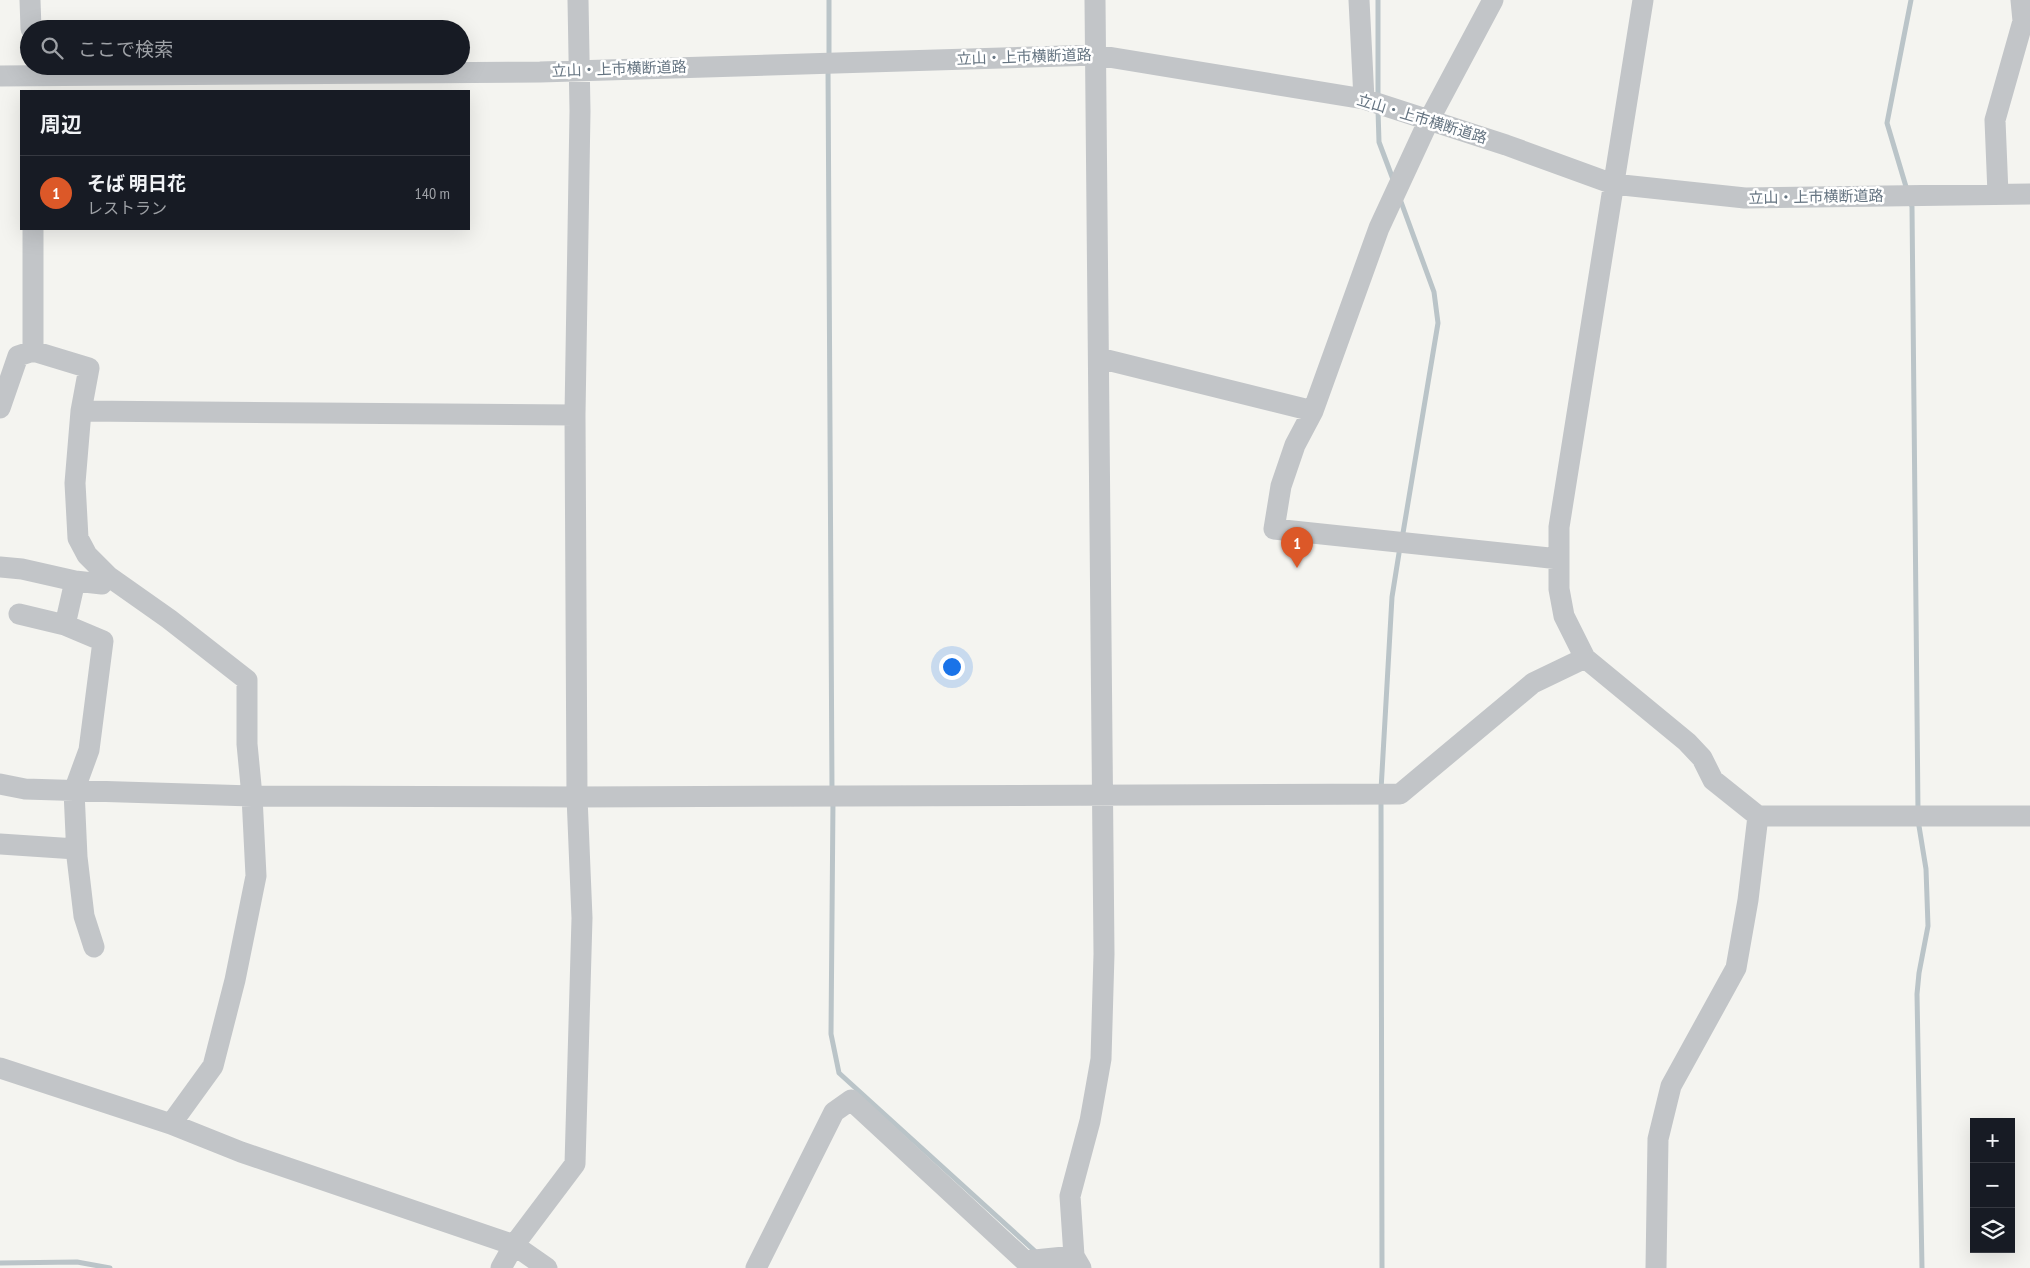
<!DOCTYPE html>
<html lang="ja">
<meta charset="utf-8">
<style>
:root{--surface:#171b24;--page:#20242c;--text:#f1f3f6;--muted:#9ea1a6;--line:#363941;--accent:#dc5828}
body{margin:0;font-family:"PT Sans Narrow","Noto Sans JP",sans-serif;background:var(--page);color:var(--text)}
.controls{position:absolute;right:15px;bottom:15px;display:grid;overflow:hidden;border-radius:0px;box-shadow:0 5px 20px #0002}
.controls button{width:45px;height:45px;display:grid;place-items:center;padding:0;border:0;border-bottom:1px solid var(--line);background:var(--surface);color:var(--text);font:25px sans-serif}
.you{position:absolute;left:951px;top:666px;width:18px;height:18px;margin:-12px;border:4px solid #fff;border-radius:50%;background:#1a73e8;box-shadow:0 0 0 8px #1a73e833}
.badge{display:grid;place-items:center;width:32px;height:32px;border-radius:50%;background:var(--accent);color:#fff;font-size:16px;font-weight:700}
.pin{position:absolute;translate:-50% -41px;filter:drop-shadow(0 1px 2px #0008)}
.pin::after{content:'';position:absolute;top:26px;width:18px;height:15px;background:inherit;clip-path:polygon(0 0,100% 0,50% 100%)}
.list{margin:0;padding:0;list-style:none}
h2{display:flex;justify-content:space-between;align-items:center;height:65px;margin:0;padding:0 20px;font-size:21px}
h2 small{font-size:16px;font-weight:400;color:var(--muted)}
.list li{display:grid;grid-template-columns:32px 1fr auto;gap:15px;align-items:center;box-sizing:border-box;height:75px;padding:0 20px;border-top:1px solid var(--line)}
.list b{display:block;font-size:19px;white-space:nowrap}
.list p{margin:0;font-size:16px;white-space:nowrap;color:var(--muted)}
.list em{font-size:16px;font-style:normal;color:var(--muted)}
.icon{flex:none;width:28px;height:28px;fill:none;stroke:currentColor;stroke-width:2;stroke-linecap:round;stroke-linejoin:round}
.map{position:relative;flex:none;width:2030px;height:1268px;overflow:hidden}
.search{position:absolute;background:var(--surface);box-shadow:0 5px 20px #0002;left:20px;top:20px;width:450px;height:55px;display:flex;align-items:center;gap:12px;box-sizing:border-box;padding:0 18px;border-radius:28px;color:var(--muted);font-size:19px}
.panel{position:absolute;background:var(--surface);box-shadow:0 5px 20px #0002;left:20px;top:90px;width:450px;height:140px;border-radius:0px}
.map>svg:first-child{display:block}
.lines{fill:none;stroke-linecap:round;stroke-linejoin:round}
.stream{stroke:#bac4c8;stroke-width:5}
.minor{stroke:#c2c5c8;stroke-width:21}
.labels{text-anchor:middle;stroke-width:5;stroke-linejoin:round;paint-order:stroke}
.street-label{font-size:15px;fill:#647380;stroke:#fff}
</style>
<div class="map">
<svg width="2030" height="1268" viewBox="0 0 2030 1268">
<rect width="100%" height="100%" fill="#f4f4f0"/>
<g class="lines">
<path class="stream" d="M829 59V0
M828 67 832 791
M1378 97V0
M1378 110 1379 142 1394 182
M1907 190 1887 123 1911 0
M1400 199 1434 292 1438 323 1402 539
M1910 200 1912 207 1918 812
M1381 790 1392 597 1400 547
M1381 799 1382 1268
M833 800 831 1034 839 1073 1037 1253
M1918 820 1926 869 1928 926 1919 973 1917 994 1922 1268
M0 1263 77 1262 110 1268"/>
<path class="minor" d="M30 0 31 29
M1359 0 1364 99
M1643 0 1559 527V589L1564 616 1585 658 1687 742 1702 758 1713 780 1758 816H2030
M0 76 540 72 1096 55 1364 99 1506 145 1613 184 1745 198 2030 194
M1998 194 1995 120 2023 21 2021 0
M33 229V351L89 368 81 411 75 483 78 538 87 555 108 576 169 619 247 680V744L252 796 256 876 235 980 213 1066 171 1124
M1099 358 1313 411 1295 445 1281 486 1274 529 1559 559
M0 408 18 356 33 351
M81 411 575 415
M1313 411 1379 228 1429 120 1493 0
M0 567 22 569 75 581
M19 614 65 625 103 641 89 750 74 791 77 857 84 916 94 947
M65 625 75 581 102 584 108 576
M0 784 25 789 252 796 577 797 1400 794 1533 683 1585 658
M0 844 76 849
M0 1068 171 1124 241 1152 514 1245 547 1268
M501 1268 514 1245 575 1164 582 918 577 797 575 415 580 111 578 0
M756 1268 834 1112 851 1100 1025 1261 1074 1256
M1081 1268 1074 1256 1070 1196 1090 1121 1101 1059 1104 954 1095 0
M1656 1268 1658 1139 1671 1086 1736 968 1748 900 1758 816"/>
</g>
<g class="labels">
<g class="street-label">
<text transform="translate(1024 57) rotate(-2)" y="5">立山・上市横断道路</text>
<text transform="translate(619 69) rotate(-2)" y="5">立山・上市横断道路</text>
<text transform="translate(1422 119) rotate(17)" y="5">立山・上市横断道路</text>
<text transform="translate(1816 197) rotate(-1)" y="5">立山・上市横断道路</text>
</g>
</g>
</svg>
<div class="controls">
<button>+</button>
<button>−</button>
<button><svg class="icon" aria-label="layers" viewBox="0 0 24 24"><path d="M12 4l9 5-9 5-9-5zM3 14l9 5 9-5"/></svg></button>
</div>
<div class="you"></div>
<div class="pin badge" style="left:1297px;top:568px">1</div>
<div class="search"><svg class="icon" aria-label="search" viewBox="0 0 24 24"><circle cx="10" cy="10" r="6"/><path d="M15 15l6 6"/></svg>ここで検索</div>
<section class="panel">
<h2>周辺<small></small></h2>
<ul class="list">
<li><span class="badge">1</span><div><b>そば 明日花</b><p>レストラン</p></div><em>140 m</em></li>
</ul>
</section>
</div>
